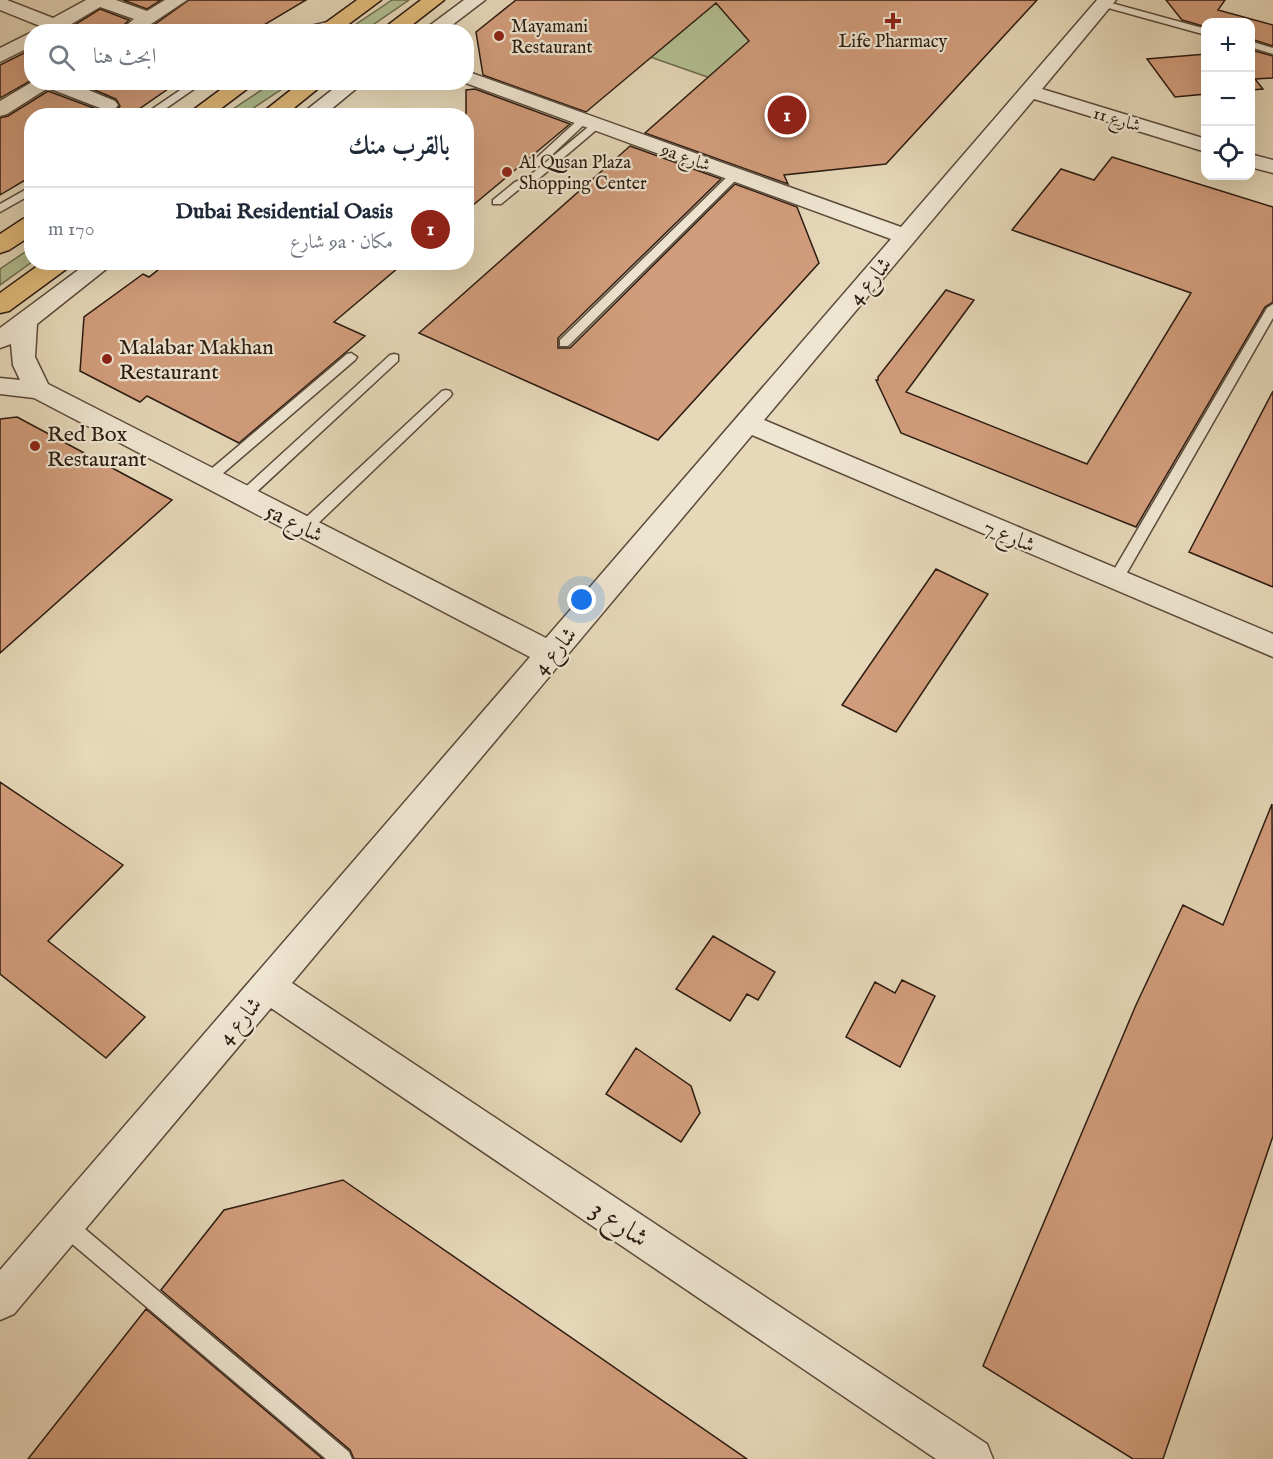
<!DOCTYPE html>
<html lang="ar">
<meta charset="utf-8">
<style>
:root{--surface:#fff;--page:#f6f6f7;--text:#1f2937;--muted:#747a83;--line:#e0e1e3;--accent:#8f2418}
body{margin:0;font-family:"IM FELL English",Amiri,serif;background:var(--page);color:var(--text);direction:rtl}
.controls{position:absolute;right:18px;top:18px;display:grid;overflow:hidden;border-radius:12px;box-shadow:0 6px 24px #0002}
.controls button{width:54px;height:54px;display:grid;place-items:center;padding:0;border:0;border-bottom:2px solid var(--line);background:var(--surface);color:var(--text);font:30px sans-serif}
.you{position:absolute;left:582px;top:600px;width:21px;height:21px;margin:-15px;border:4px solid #fff;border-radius:50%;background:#1a73e8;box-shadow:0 0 0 9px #1a73e833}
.badge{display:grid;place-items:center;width:39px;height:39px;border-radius:50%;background:var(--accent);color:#fff;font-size:20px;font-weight:700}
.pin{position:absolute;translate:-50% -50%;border:3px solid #fff;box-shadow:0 2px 6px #0006}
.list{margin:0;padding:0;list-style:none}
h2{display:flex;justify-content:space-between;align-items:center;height:78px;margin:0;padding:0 24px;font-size:26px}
h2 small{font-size:20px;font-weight:400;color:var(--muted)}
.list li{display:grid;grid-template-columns:39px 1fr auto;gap:18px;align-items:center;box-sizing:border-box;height:84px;padding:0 24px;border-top:2px solid var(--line)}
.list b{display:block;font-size:22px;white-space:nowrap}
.list p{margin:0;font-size:20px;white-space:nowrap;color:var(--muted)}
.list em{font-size:20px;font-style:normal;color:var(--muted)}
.icon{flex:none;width:33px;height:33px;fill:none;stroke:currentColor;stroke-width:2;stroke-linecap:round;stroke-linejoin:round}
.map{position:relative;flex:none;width:1273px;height:1459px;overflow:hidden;direction:ltr}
.search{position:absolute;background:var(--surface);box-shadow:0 6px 24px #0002;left:24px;top:24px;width:450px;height:66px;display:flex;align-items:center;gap:15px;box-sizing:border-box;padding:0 21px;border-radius:24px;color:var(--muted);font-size:22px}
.panel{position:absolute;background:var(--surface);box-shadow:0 6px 24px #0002;left:24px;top:108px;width:450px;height:162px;border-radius:24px;direction:rtl}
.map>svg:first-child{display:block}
.green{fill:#b2bf91;stroke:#6e6d51;stroke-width:1.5}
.building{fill:#d29d7c;stroke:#2b1b11;stroke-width:1.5}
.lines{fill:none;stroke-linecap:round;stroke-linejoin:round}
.service-casing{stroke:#5a4a3b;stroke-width:3}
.minor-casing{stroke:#5a4a3b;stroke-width:3}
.primary-casing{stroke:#2b1b11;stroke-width:3}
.service{fill:#efe6d2;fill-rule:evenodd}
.minor{fill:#efe6d2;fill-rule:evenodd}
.primary{fill:#e3bc7c;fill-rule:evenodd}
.poi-dot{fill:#8f2418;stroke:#efe6d2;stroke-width:2}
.labels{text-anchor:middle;stroke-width:4.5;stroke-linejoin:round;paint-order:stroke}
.far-poi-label{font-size:18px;fill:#2b1b11;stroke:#efe6d2;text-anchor:start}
.far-street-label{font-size:18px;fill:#2b1b11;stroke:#efe6d2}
.street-label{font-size:22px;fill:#2b1b11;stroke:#efe6d2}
.poi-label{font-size:22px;fill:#2b1b11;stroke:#efe6d2;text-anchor:start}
.near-street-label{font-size:27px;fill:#2b1b11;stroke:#efe6d2}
</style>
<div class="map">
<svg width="1273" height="1459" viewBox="0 0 1273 1459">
<rect width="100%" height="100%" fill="#e6d8b9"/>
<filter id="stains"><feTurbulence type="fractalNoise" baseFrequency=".00333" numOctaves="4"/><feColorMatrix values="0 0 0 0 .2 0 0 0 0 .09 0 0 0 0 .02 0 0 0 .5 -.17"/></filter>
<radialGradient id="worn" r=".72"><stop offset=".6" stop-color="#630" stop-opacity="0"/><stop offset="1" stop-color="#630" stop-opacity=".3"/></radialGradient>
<path class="green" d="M392 0H409L364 31H346Z
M589 0H894L770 99 579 32Z
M272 83H291L243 115H224Z
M31 248 32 262 0 285V269Z"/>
<path class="building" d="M123 0H161L147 9Z
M189 0H306L252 32H144Z
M516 0H1037L886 164 784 175 788 184 645 133 749 41 716 3 586 112 483 75 476 32Z
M1166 0H1225L1218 10 1273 25V46L1251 39V22H1206V27L1182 20Z
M100 9 129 20 121 28 122 32H63Z
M32 49V80L0 98V65Z
M1251 50 1273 56V78L1255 79 1263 89 1251 90Z
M1206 54V94L1175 97 1147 59Z
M76 82H178L129 116H32V176L0 195V118L8 116 48 91 107 113 116 111 120 106 116 99Z
M475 89 570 124 466 211V90Z
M630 146 721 179 558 338V348H570L735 184 797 207 819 263 658 440 419 333Z
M1112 157 1273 207V302L1265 307 1136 527 901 433 876 380H878V377L946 290 974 300 906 392 1087 464 1191 293 1012 230 1061 169 1094 180Z
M168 262H405L334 322 365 336 239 443 147 396 140 402 80 371 84 317 143 274 149 277Z
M1273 391V587L1189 552Z
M17 417 172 500 0 653V419Z
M936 569 988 594 896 732 842 705Z
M0 782 123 865 48 941 145 1017 106 1058 0 974Z
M1272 804 1273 1136 1163 1459H1133L983 1366 1136 1005 1183 905 1223 925Z
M713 936 775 972 758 1000 747 994 730 1021 676 989Z
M902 980 935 996 900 1067 846 1037 875 982 895 993Z
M636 1048 691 1086 700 1113 681 1142 606 1094Z
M343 1180 747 1459H354L350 1450 161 1290 224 1210Z
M146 1309 323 1459H28Z"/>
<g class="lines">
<defs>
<path id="service" d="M1104 1 1206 29V35L1101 6V2Z
M336 20 341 23 339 25 306 32H285Z
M1250 41 1273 48V54L1250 47Z
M192 82H204L155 116H142Z
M580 118 589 120 540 166H532V162Z
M593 123 602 125 536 181 523 186 501 204H493V200L515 182 528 177Z
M735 172 739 173V177L568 346H560V340L731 173Z
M32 186V194L0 212V204Z
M1273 304V318L1121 583H1111L1109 579 1111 575 1267 308Z
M351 353 357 357 355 360 214 481H204L203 478 204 475 347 354Z
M394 354 398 355V361L249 499H239L237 496 239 493 390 355Z
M446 390 450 391 452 394 450 397 310 531H300L298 527 300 523 442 391Z
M65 1216 72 1218 349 1452 352 1459H326L58 1232 56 1225 58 1218Z"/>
<path id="minor" d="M0 0H7L53 18 86 0H116L147 11 165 0H187L139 32H125L123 28 134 19 100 7 58 32H34L40 26 0 10Z
M464 0H485L443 32H421Z
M1097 0H1116L1042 89 1206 139V152L1034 99 764 420 1273 634V657L752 435 292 983 987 1444 993 1459H936L271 1008 14 1314 0 1320V1270L530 657 34 398 0 394V378L20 380 13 365 11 344 0 348V328L89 262H115L37 324 35 357 48 384 546 638 891 239 463 82H466V71L901 227Z
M32 32V46L0 62V48Z
M32 82H69L115 101 118 105 115 109 108 111 48 88 7 114 0 116V101Z
M342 82H364L323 116H299Z
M1250 154 1273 160V173L1250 167Z"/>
<path id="primary" d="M357 0H381L338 32H313Z
M421 0H444L403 32H379Z
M231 82H256L211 116H185Z
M301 82H326L284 116H258Z
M32 217V235L9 250 0 253V234L23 219Z
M43 262H72L69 267 9 311 0 313V293Z"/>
</defs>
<use href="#service" class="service-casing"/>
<use href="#minor" class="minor-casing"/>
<use href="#primary" class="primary-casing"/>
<use href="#service" class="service"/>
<use href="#minor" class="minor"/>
<use href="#primary" class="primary"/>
</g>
<g class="poi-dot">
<path d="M890 12h6v6h6v6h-6v6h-6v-6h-6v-6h6z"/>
<circle cx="499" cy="36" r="6"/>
<circle cx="507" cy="172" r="6"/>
<circle cx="107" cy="359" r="6"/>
<circle cx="35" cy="446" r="6"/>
</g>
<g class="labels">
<g class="far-poi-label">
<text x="511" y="32">Mayamani<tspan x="511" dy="21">Restaurant</tspan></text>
<text x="893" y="47" text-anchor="middle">Life Pharmacy</text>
<text x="519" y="168">Al Qusan Plaza<tspan x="519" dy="21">Shopping Center</tspan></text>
</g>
<g class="far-street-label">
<text transform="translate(1117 119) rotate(17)" y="6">شارع 11</text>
<text transform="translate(686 157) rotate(20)" y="6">9a شارع</text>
</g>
<g class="street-label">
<text transform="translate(869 280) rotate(-50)" y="8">شارع 4</text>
<text transform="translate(295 522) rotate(27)" y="8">5a شارع</text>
<text transform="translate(1010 535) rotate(23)" y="8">شارع 7</text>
<text transform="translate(554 650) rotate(-50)" y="8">شارع 4</text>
<text transform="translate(239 1020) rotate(-50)" y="8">شارع 4</text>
</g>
<g class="poi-label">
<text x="119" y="354">Malabar Makhan<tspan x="119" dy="25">Restaurant</tspan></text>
<text x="47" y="441">Red Box<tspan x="47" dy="25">Restaurant</tspan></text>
</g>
<g class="near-street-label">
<text transform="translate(620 1223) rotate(34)" y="9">شارع 3</text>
</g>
</g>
<rect width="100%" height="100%" filter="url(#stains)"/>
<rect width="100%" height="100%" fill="url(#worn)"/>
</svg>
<div class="controls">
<button>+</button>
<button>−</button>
<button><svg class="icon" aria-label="locate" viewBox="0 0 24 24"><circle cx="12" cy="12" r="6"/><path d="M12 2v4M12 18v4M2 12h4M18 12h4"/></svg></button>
</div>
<div class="you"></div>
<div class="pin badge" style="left:787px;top:115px">1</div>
<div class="search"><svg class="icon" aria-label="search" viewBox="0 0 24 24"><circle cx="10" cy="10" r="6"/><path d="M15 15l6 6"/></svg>ابحث هنا</div>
<section class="panel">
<h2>بالقرب منك<small></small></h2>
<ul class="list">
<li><span class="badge">1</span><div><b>Dubai Residential Oasis</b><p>مكان · 9a شارع</p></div><em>170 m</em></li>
</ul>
</section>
</div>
